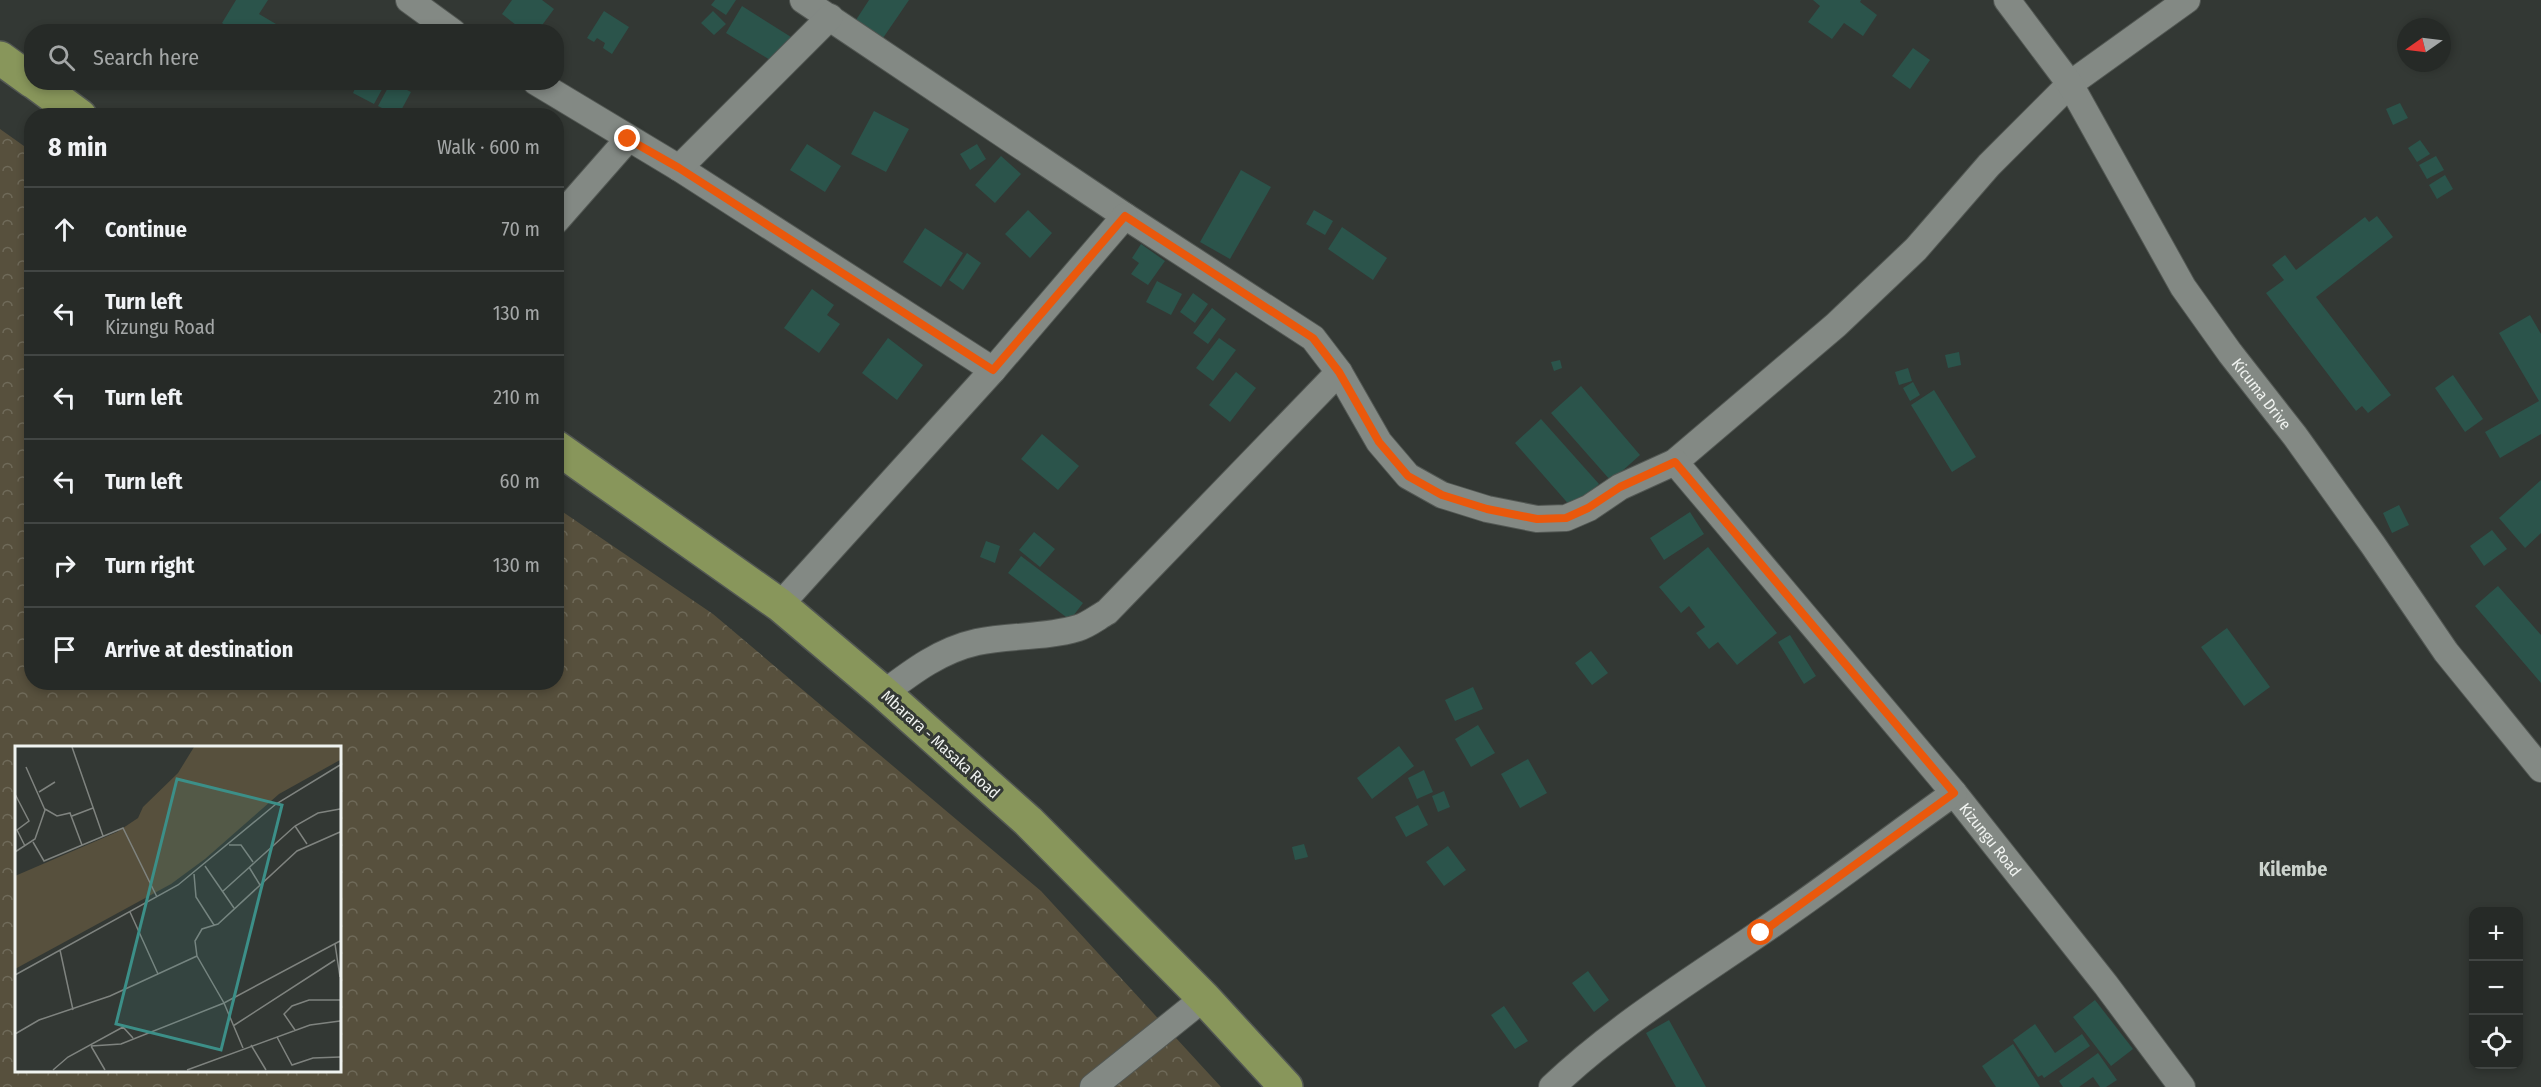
<!DOCTYPE html>
<meta charset="utf-8">
<style>
:root{--surface:#262a27;--page:#323633;--text:#f1f3f6;--muted:#a4a7a7;--line:#424644}
body{margin:0;font-family:"Fira Sans Condensed",sans-serif;background:var(--page);color:var(--text)}
.controls{position:absolute;right:18px;bottom:18px;display:grid;overflow:hidden;border-radius:12px;box-shadow:0 3px 9px #0003}
.controls button{width:54px;height:54px;display:grid;place-items:center;padding:0;border:0;border-bottom:2px solid var(--line);background:var(--surface);color:var(--text);font:30px sans-serif}
.compass{position:absolute;left:2397px;top:18px;width:54px;height:54px;border-radius:50%;background:var(--surface);box-shadow:0 3px 9px #0003;rotate:256deg}
.stop{position:absolute;width:18px;height:18px;margin:-14px;border:4px solid #ea580c;border-radius:50%;background:#fff}
.stop.end{background:#ea580c;border-color:#fff;box-shadow:0 2px 6px #0008}
.list{margin:0;padding:0;list-style:none}
h2{display:flex;justify-content:space-between;align-items:center;height:78px;margin:0;padding:0 24px;font-size:26px}
h2 small{font-size:20px;font-weight:400;color:var(--muted)}
.list li{display:grid;grid-template-columns:39px 1fr auto;gap:18px;align-items:center;box-sizing:border-box;height:84px;padding:0 24px;border-top:2px solid var(--line)}
.list b{display:block;font-size:22px;white-space:nowrap}
.list p{margin:0;font-size:20px;white-space:nowrap;color:var(--muted)}
.list em{font-size:20px;font-style:normal;color:var(--muted)}
.icon{flex:none;width:33px;height:33px;fill:none;stroke:currentColor;stroke-width:2;stroke-linecap:round;stroke-linejoin:round}
.map{position:relative;flex:none;width:2541px;height:1087px;overflow:hidden}
.search{position:absolute;background:var(--surface);box-shadow:0 3px 9px #0003;left:24px;top:24px;width:540px;height:66px;display:flex;align-items:center;gap:15px;box-sizing:border-box;padding:0 21px;border-radius:24px;color:var(--muted);font-size:22px}
.panel{position:absolute;background:var(--surface);box-shadow:0 3px 9px #0003;left:24px;top:108px;width:540px;height:582px;border-radius:24px}
.map>svg:first-child{display:block}
.forest{fill:url(#forest-crowns);fill-rule:evenodd}
.building{fill:#2b544b}
.lines{fill:none;stroke-linecap:round;stroke-linejoin:round}
.street-casing{stroke:#525753;stroke-width:28}
.primary-casing{stroke:#525753;stroke-width:36}
.street{stroke:#838984;stroke-width:26}
.primary{stroke:#88965b;stroke-width:33}
.route{stroke:#ea580c;stroke-width:8}
.labels{text-anchor:middle;stroke-width:6;stroke-linejoin:round;paint-order:stroke}
.street-label{font-size:16px;fill:#f0f3f0;stroke:#333834}
.quarter-label{font-size:20px;font-weight:bold;fill:#ccd3cd;stroke:#333834}
.inset-road{fill:none;stroke:#7f837f;stroke-width:1.5}
.view{fill:#3c8f88;fill-opacity:0.15;stroke:#3c8f88;stroke-width:3}
.inset-edge{fill:none;stroke:#f0f3f0;stroke-width:3}
</style>
<div class="map">
<svg width="2541" height="1087" viewBox="0 0 2541 1087">
<defs>
<pattern id="forest-crowns" width="20" height="18" patternUnits="userSpaceOnUse" patternTransform="scale(1.5)"><rect width="20" height="18" fill="#57503d"/><path d="M2 6a3 3 0 1 1 6 0M12 15a3 3 0 1 1 6 0" fill="none" stroke="#6f6a59"/></pattern>
</defs>
<rect width="100%" height="100%" fill="#333834"/>
<path class="forest" d="M0 129 31 151 32 682H556L557 508 713 614 1041 891 1221 1087H0ZM16 748H339V1070H16Z"/>
<path class="building" d="M236 0H268L259 14 276 24 271 32H235L222 23Z
M512 0H542L554 9 537 32H525L502 14Z
M715 0H736L726 15 711 5Z
M869 0H909L881 41 854 23Z
M1813 0H1861L1860 2 1877 15 1863 36 1844 23 1832 39 1808 22 1820 6Z
M742 6 791 37 775 63 726 33Z
M604 11 629 27 612 54 603 48 605 43 597 38 594 42 587 38Z
M713 11 726 24 714 35 701 23Z
M1913 48 1930 60 1910 89 1892 76Z
M358 82H386L374 104 353 93Z
M391 82 411 92 398 116 378 106Z
M2400 103 2408 118 2393 125 2386 109Z
M874 111 909 129 886 172 851 154Z
M2420 140 2430 154 2417 162 2408 148Z
M807 144 841 166 825 192 790 170Z
M977 144 986 159 970 170 960 154Z
M1001 156 1021 174 995 203 975 185Z
M2436 156 2444 170 2427 179 2419 165Z
M1241 170 1271 187 1230 259 1200 242Z
M2445 175 2453 189 2437 199 2429 185Z
M1028 210 1052 233 1030 258 1005 234Z
M1314 210 1333 221 1325 235 1306 224Z
M2377 216 2393 237 2316 297 2391 395 2368 413 2362 406 2356 411 2266 293 2284 280 2272 265 2285 255 2296 270 2365 217 2369 222Z
M1342 227 1387 258 1373 280 1328 249Z
M925 228 963 253 941 287 903 262Z
M1141 244 1165 261 1148 285 1131 274 1139 263 1132 258Z
M967 253 981 263 963 290 949 280Z
M1157 281 1182 294 1171 315 1146 302Z
M812 289 834 305 827 315 840 324 819 353 784 328Z
M1193 293 1208 304 1195 323 1180 312Z
M1212 308 1226 319 1208 344 1193 333Z
M2530 315 2541 334V434L2500 458 2485 432 2539 401 2499 333Z
M888 338 923 365 897 400 862 373Z
M1219 338 1236 350 1213 381 1196 368Z
M1959 352 1961 365 1948 368 1945 355Z
M1560 360 1562 368 1554 371 1551 362Z
M1908 368 1912 381 1899 385 1895 372Z
M1236 372 1256 388 1230 422 1209 405Z
M2453 375 2483 419 2465 432 2435 388Z
M1913 382 1920 395 1910 401 1903 388Z
M1581 386 1640 455 1611 481 1551 413Z
M1934 390 1976 457 1952 472 1911 405Z
M1541 419 1599 484 1572 508 1515 443Z
M1042 434 1079 466 1058 490 1021 459Z
M2541 480V533L2525 548 2499 518Z
M2399 505 2409 525 2392 533 2383 513Z
M1690 512 1704 534 1664 560 1650 538Z
M2492 530 2507 549 2484 566 2470 546Z
M1034 532 1055 549 1040 567 1019 550Z
M986 541 1000 546 995 563 980 557Z
M1708 547 1777 633 1737 665 1718 642 1709 649 1696 633 1705 627 1689 606 1681 613 1659 587Z
M1021 556 1083 603 1070 620 1008 573Z
M2498 586 2541 635V683L2475 606Z
M2227 628 2270 687 2244 706 2201 647Z
M1790 635 1816 676 1804 684 1778 642Z
M1591 651 1608 673 1592 685 1575 663Z
M1473 687 1483 709 1455 721 1445 700Z
M1478 725 1495 753 1471 767 1455 739Z
M1399 746 1414 766 1372 799 1357 778Z
M1528 759 1547 793 1520 808 1501 774Z
M1424 770 1433 792 1417 799 1408 778Z
M1444 791 1450 807 1438 812 1432 796Z
M1418 805 1428 825 1406 837 1395 817Z
M1304 844 1308 857 1295 860 1292 847Z
M1448 846 1466 870 1444 886 1426 862Z
M1588 971 1609 1000 1594 1012 1572 983Z
M2095 1000 2133 1049 2111 1066 2073 1017Z
M1504 1006 1528 1041 1515 1049 1491 1015Z
M1669 1020 1706 1087H1676L1646 1033Z
M2035 1024 2055 1053 2082 1034 2090 1046 2044 1078 2042 1075 2038 1077 2013 1040Z
M2013 1044 2040 1087H1996L1982 1066Z
M2098 1053 2117 1080 2106 1087H2100L2093 1077 2079 1087H2063L2059 1081Z"/>
<g class="lines">
<defs>
<g id="street">
<path d="M409 0 453 32"/>
<path d="M803 0 1125 216 1313 338 1339 372 1379 442 1408 476 1442 495 1487 509 1537 519 1566 518 1589 508 1620 487 1675 462 1836 325 1916 249 1989 165 2070 84 2187 0"/>
<path id="s1" d="M2007 0 2070 84 2183 287 2230 353 2295 436 2373 545 2446 652 2541 769"/>
<path d="M536 82 679 168 993 370"/>
<path d="M679 168 830 17"/>
<path d="M556 221 628 139"/>
<path id="s2" d="M1675 462 1954 793 2106 985 2182 1087"/>
<path d="M780 605 993 370 1125 216"/>
<path d="M884 693C913 671 941 650 977 642 1011 635 1045 638 1078 628 1088 625 1098 617 1107 612L1339 372"/>
<path d="M1093 1087 1204 998"/>
<path d="M1552 1087C1614 1028 1687 983 1757 935 1824 890 1888 840 1954 793"/>
</g>
<path id="primary" d="M0 58 32 81
M34 82 80 116
M556 447 780 605 884 693 1028 821 1204 998 1286 1087"/>
</defs>
<use href="#street" class="street-casing"/>
<use href="#primary" class="primary-casing"/>
<use href="#street" class="street"/>
<use href="#primary" class="primary"/>
</g>
<g class="lines">
<path class="route" d="M628 139 679 168 993 370 1125 216 1313 338 1339 372 1379 442 1408 476 1442 495 1487 509 1537 519 1566 518 1588 508 1620 487 1675 462 1954 793 1761 933"/>
</g>
<g class="labels">
<g class="street-label">
<text dy="6" stroke="none"><textPath href="#s1" startOffset="470">Kicuma Drive</textPath></text>
<text transform="translate(941 744) rotate(42)" y="6">Mbarara - Masaka Road</text>
<text dy="6" stroke="none"><textPath href="#s2" startOffset="492">Kizungu Road</textPath></text>
</g>
<g class="quarter-label">
<text x="2293" y="876">Kilembe</text>
</g>
</g>
<g transform="translate(15 746)">
<rect width="326" height="326" fill="#333834"/>
<path d="M179 1H325V14L264 48 190 113 156 138 0 223V130L102 86 123 72 128 61 163 27Z" fill="#57503d"/>
<path class="inset-road" d="M57 1 88 90M24 46 40 36M0 48 14 75 2 84 10 100M30 63 42 70 55 67 67 99M57 70 78 62M280 80 292 98M18 96 29 115 108 82 142 151M214 99H226L238 116M0 106 20 93 30 64 11 21M190 120 219 162M234 121 245 139M179 128 181 151 199 179M207 146 280 80 303 67 325 63M115 166 143 228M320 198 325 231M45 204 58 264M0 229 163 139 261 58 325 19M218 280 320 214M280 284 269 268 277 260 294 254H325M0 288 24 274 95 250 182 210M262 291 277 319 298 312 325 311M236 299 251 324M76 300 106 298 209 257 325 195M76 300 90 324M228 302 209 257 182 210 180 195 187 183 203 178 282 105 325 86M38 324 53 311 108 281 118 292M172 324 295 279 325 275"/>
<path class="view" d="M162 33 267 59 206 304 101 278Z"/>
<rect width="326" height="326" class="inset-edge"/>
</g>
</svg>
<div class="controls">
<button>+</button>
<button>−</button>
<button><svg class="icon" aria-label="locate" viewBox="0 0 24 24"><circle cx="12" cy="12" r="6"/><path d="M12 2v4M12 18v4M2 12h4M18 12h4"/></svg></button>
</div>
<svg class="compass" viewBox="-18 -18 36 36"><path d="M0-13l5 13h-10z" fill="#e53935"/><path d="M0 13l5-13h-10z" fill="#a4a7a7"/></svg>
<div class="stop" style="left:1761px;top:933px"></div>
<div class="stop end" style="left:628px;top:139px"></div>
<div class="search"><svg class="icon" aria-label="search" viewBox="0 0 24 24"><circle cx="10" cy="10" r="6"/><path d="M15 15l6 6"/></svg>Search here</div>
<section class="panel">
<h2>8 min<small>Walk · 600 m</small></h2>
<ul class="list">
<li><svg class="icon" aria-label="ahead" viewBox="0 0 24 24"><path d="M12 20V5M6 11l6-6 6 6"/></svg><div><b>Continue</b></div><em>70 m</em></li>
<li><svg class="icon" aria-label="left" viewBox="0 0 24 24"><path d="M17 20v-9H6M10 6l-5 5 5 5"/></svg><div><b>Turn left</b><p>Kizungu Road</p></div><em>130 m</em></li>
<li><svg class="icon" aria-label="left" viewBox="0 0 24 24"><path d="M17 20v-9H6M10 6l-5 5 5 5"/></svg><div><b>Turn left</b></div><em>210 m</em></li>
<li><svg class="icon" aria-label="left" viewBox="0 0 24 24"><path d="M17 20v-9H6M10 6l-5 5 5 5"/></svg><div><b>Turn left</b></div><em>60 m</em></li>
<li><svg class="icon" aria-label="right" viewBox="0 0 24 24"><path d="M7 20v-9h11M14 6l5 5-5 5"/></svg><div><b>Turn right</b></div><em>130 m</em></li>
<li><svg class="icon" aria-label="arrive" viewBox="0 0 24 24"><path d="M6 21V4h12l-3 4 3 4H6"/></svg><div><b>Arrive at destination</b></div></li>
</ul>
</section>
</div>
